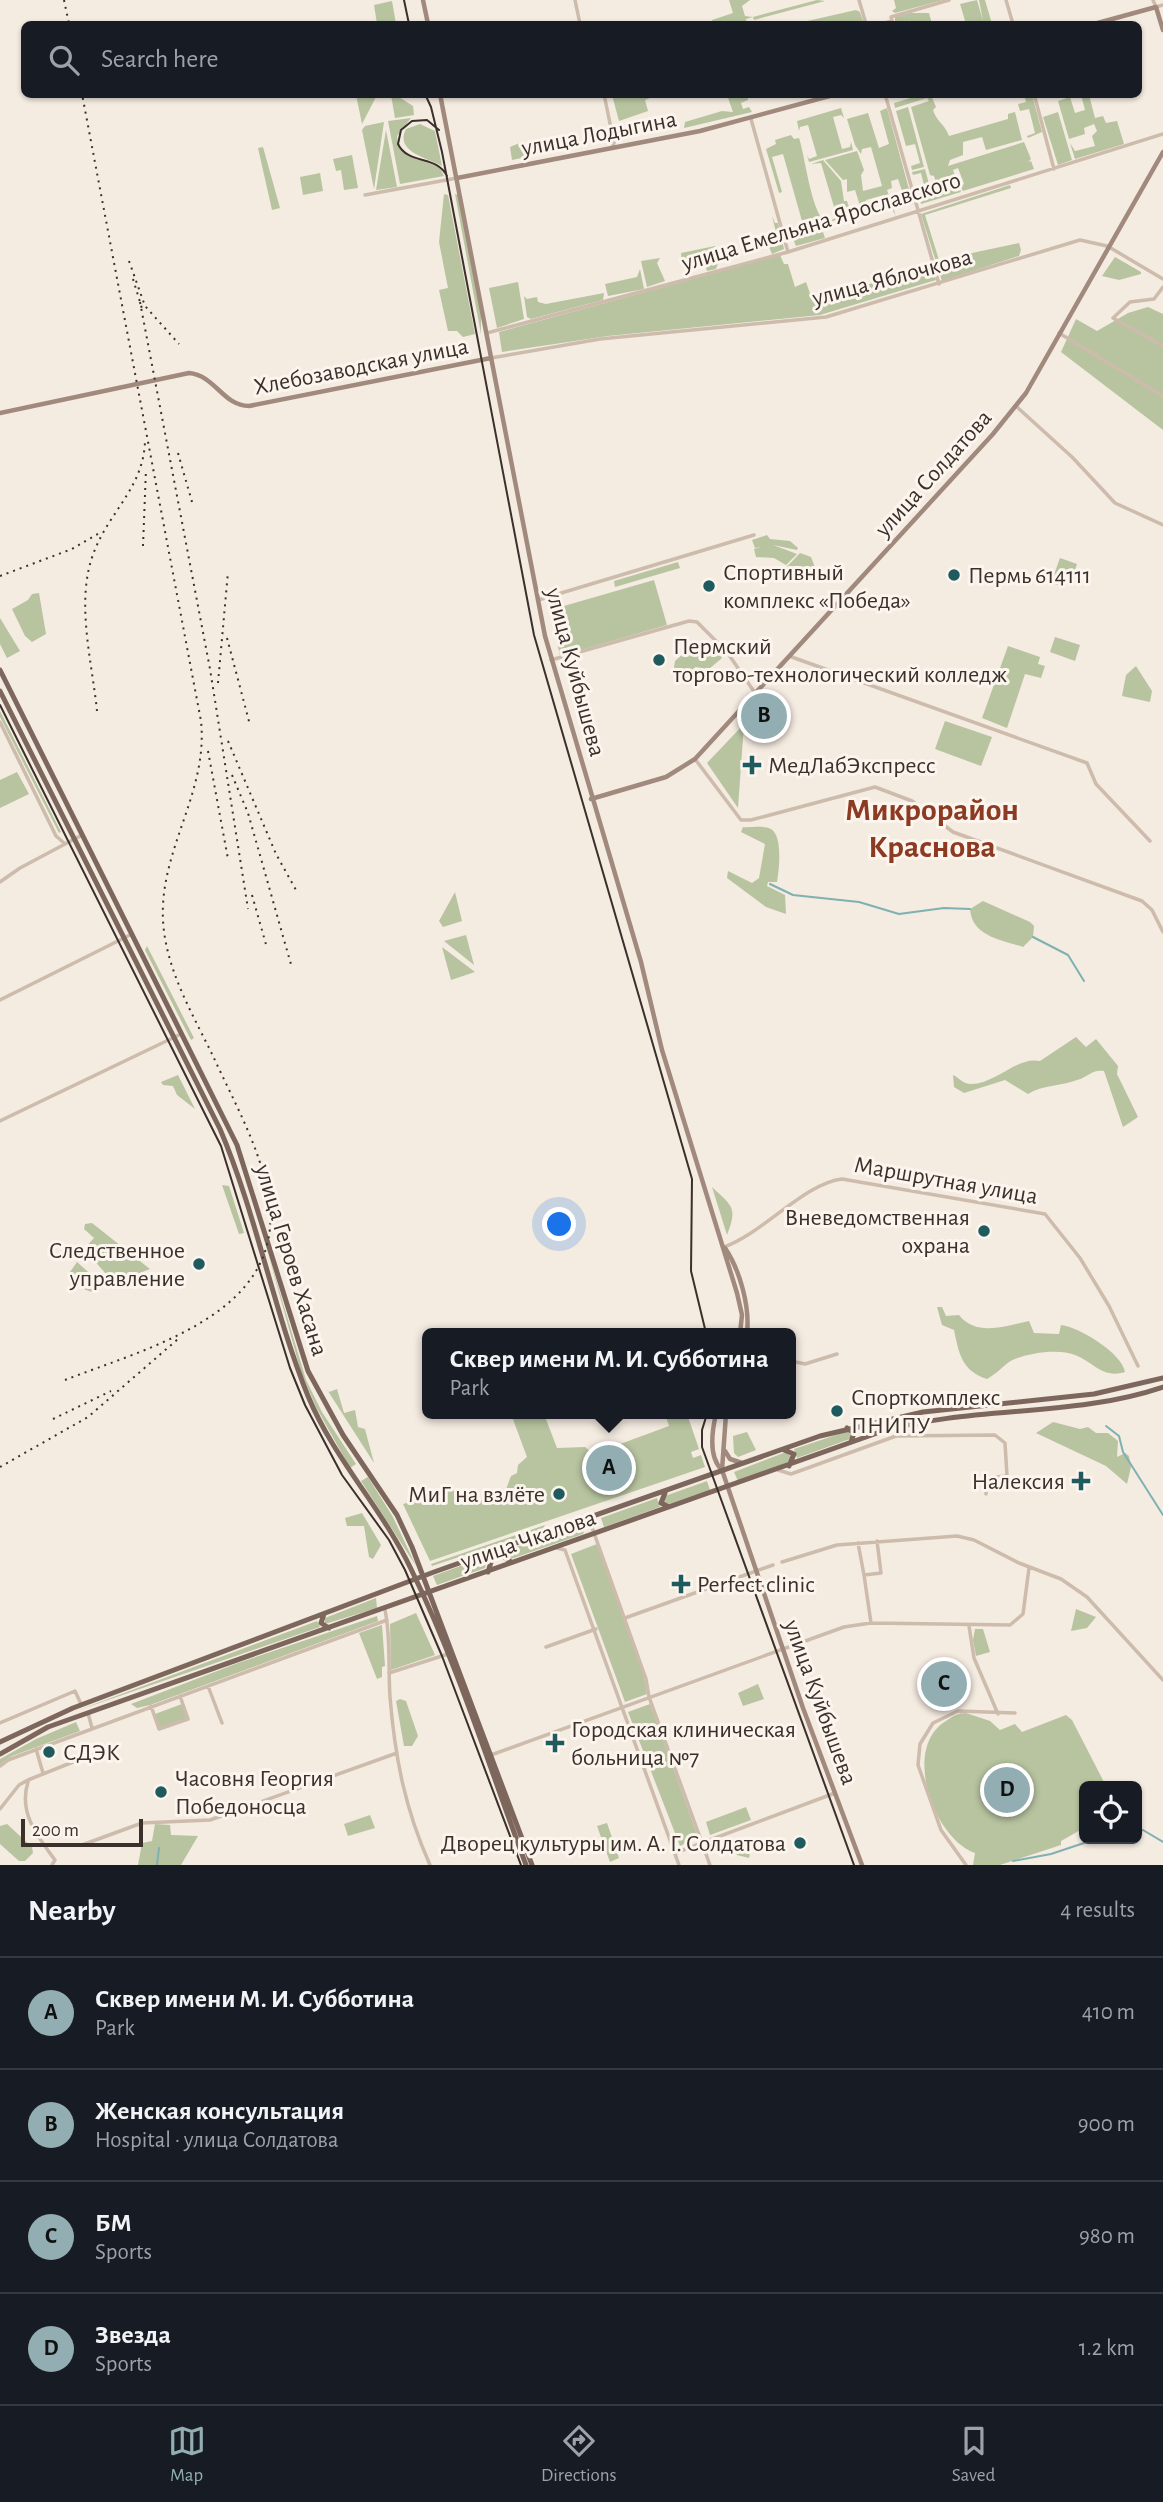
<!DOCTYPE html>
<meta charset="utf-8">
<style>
:root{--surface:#171b24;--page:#242831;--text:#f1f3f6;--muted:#9ea1a6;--line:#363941;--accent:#92aeb2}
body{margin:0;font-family:"Alegreya Sans",sans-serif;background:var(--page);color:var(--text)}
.controls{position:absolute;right:21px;bottom:21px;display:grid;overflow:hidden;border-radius:10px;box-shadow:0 2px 5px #0004}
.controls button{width:63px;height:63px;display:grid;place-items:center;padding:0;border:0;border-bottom:2px solid var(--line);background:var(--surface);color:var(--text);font:35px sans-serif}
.scale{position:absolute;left:21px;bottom:18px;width:122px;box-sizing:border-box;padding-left:7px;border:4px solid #3b302b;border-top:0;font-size:19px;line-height:24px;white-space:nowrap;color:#3b302b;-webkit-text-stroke:5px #fbf5ee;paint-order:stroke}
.you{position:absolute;left:560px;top:1225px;width:24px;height:24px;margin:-18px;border:5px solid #fff;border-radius:50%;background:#1a73e8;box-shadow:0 0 0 10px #1a73e833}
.badge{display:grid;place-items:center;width:46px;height:46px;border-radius:50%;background:var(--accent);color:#111;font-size:23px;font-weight:700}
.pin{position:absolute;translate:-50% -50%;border:4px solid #fff;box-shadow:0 2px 7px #0006}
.popup{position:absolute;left:422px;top:1328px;width:374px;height:91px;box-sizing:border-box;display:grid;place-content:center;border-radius:10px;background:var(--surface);filter:drop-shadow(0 2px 5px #0005);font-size:23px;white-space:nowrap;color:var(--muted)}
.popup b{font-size:26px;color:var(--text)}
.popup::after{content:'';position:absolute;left:50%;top:100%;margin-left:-14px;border:14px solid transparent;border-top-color:var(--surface)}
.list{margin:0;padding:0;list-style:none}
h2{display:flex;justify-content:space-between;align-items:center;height:91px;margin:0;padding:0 28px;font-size:30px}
h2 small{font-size:23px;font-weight:400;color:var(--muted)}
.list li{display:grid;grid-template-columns:46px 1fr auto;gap:21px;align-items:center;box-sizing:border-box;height:112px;padding:0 28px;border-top:2px solid var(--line)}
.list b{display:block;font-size:26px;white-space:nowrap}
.list p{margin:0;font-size:23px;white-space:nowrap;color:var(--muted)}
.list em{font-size:23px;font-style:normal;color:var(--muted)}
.icon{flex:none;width:38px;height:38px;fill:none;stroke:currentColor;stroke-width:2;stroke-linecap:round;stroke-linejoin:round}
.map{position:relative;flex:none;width:1163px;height:1865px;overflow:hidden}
.search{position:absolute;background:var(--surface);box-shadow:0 2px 5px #0004;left:21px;right:21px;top:21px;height:77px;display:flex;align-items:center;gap:18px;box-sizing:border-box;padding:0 24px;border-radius:10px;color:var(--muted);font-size:26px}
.sheet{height:539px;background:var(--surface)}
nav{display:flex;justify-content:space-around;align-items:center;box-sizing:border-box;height:98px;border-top:2px solid var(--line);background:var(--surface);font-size:19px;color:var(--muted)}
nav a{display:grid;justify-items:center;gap:4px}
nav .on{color:var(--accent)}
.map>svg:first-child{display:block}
.green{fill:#b8c4a0}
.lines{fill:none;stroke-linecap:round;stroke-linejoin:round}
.stream{stroke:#7fb0b2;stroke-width:2}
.minor{stroke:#cdbbac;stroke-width:3.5}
.tertiary{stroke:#cdbbac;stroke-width:3.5}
.secondary{stroke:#a18a7d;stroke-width:4.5}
.primary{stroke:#7d675c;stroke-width:5}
.tram{stroke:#3b302b;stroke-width:2}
.rail{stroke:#3b302b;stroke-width:2;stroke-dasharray:2 5;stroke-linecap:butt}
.poi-dot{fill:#1f5a5e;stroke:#fbf5ee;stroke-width:2.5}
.labels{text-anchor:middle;stroke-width:6;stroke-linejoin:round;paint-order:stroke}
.street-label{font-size:24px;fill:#3b302b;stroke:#fbf5ee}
.poi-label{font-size:24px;fill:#3b302b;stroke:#fbf5ee;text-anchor:start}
.district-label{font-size:32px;font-weight:bold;fill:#8c3b22;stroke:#fbf5ee}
</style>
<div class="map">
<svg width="1163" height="1865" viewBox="0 0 1163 1865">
<rect width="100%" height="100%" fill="#f4ebe1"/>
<path class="green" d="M729 0H750L742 6 745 16 753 17 817 0 825 1 754 20 753 17 746 19 747 24H713L712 20 733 13Z
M894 0H943L895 13 892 11 896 8Z
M977 0 983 21 979 0H985L992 24H966L960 4Z
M392 1 396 24H377L374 5Z
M856 10 860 12 864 24H794Z
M910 13H929L932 24H912L909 20V24H895V17Z
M924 94 931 95 936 107 933 110C936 121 945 124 949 136L1008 119V114L1015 112 1022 140 986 150 982 137 963 142V155L950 160 948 166 1024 142 1031 159 1028 162 1031 161 1034 169 963 191 960 186 964 184 958 168 953 170 961 192 921 204 918 196 926 193 921 173 913 175 912 172 925 169 932 195 933 188 937 187 934 176 930 175 911 107 929 101 927 98 895 108 894 103Z
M356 95H377L362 124Z
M391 95H396L413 106 414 115 395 118Z
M612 95H651L650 98 645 100 648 111 619 121Z
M727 95H748V100L741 103 743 109 749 107 752 112 684 128 685 122 722 111 733 112Z
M1024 95H1032L1042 132 1028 138 1027 136 1035 133 1029 109 1020 111 1018 104 1026 102Z
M1081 95H1089L1095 118 1103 116 1106 123 1117 121 1124 144 1075 159 1070 143 1075 151 1095 146 1092 136 1097 131 1094 124 1084 128 1085 134 1069 139 1058 101 1070 97 1075 113 1085 110Z
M908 107 924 167 912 170 911 166 920 163 915 144 906 146 896 111Z
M841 108 844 118 841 115 833 117 842 149 850 147 851 142 853 150 809 162 807 155 809 159 817 156 808 125 800 127 799 131 797 121Z
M887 108 913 204 897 209 894 202 905 200 898 179 891 181 892 188 887 190 896 216 884 195 866 200 869 212 854 216 853 212 861 209 855 190 847 192V179L843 180 825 160 857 151 864 170 861 175 863 191 882 186 871 147 862 149 861 154 855 145 847 119 868 113 879 148 889 144 880 111Z
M1058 112 1072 160 1058 165 1043 117Z
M411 118 397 136C399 161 422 158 440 168L444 176 400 184 388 121Z
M384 122 374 189 362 130 365 126Z
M420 124 435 131 442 166C428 158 394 152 406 129Z
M386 130 397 187 376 190Z
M791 135 794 139 799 138C805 156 811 211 825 222L804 228 783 154 772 157 782 192 779 193 766 149 776 144 775 140Z
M522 142 524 148 550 145 551 152 512 160 510 147Z
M263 147 280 208 272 210 258 148Z
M352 155 358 188 344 190 341 170 336 171 333 159Z
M823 160 841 181 844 201H847L852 216 828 222 837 217 821 163 811 164Z
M320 173 323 191 303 195 300 177Z
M1010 185 1011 188 925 215 939 260 1019 243 1021 250 1019 256 942 281 921 214Z
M444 194 448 195 475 334 463 337 457 331H448L439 290 448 288 439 242Z
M455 194 458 195 481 314V334Z
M772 216 775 223H778L784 249 772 254 764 235 776 232Z
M821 226 825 238 796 246 791 234Z
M715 246 718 263 716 269 707 271 702 257 682 262 681 253Z
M780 255 784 264H788L795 287 806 282 813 302 932 264 936 280 820 315 608 336 502 352 499 332Z
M1115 257 1141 272V274L1119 280 1102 276Z
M660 258 657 263 665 281 647 287 641 261Z
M640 269 644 289 608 296 605 284 637 277Z
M518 282 524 319 497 328 489 288Z
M604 293 603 300 531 319 527 317 524 296 527 299 537 297 538 302 546 304Z
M1148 307 1163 314V430L1061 352 1076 319 1097 331 1128 313Z
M767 535 770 539 790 541 798 548 797 550 773 545 797 554 786 565 774 558 756 557 754 549 761 547 755 548 752 540Z
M800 553 811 557 818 575 801 583 794 572 780 579 778 576Z
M1060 558 1077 564 1073 576 1063 573 1058 585 1051 583Z
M678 562 680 568 615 587 614 581Z
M654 580 667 625 560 656 550 610Z
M39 593 46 634 32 642 25 636 12 609 28 600 32 594Z
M0 618 20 651 7 658 0 644Z
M1055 637 1080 645 1075 661 1050 652Z
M712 645 722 658 709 669 695 667 696 677 685 680 674 668 675 661 683 654 697 656Z
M1008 646 1040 657 1038 664 1045 666 1041 678 1025 674 1007 728 982 718Z
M1136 666 1152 691 1150 702 1122 696 1126 675Z
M0 711 61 832 59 833 0 717Z
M945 721 992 737 981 766 935 749Z
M744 724 738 808 707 763Z
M17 772 29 794 0 808V780Z
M743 827C751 828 764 825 771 829 783 836 779 870 777 882H768L767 886 785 895 786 914 766 907 727 878 728 871 752 883 759 878 765 844 741 832Z
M455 892 462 921 443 927 439 921Z
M983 901 1030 922 1034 926 1033 937 1023 947C1003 940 972 937 970 909Z
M466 935 474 965 444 941Z
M147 946 194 1038 191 1040 145 950Z
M442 947 475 972 451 980Z
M1076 1037 1086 1047 1096 1039 1118 1066 1117 1074 1138 1117 1123 1127 1104 1071C1092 1069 1088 1077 1077 1080 1061 1086 1042 1085 1028 1094L1005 1080 964 1093 954 1087 953 1075C958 1077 963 1084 971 1084 996 1084 1017 1056 1040 1061Z
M178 1075 195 1109 177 1095 173 1086 163 1085 161 1082Z
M222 1185 229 1186 244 1233 239 1234Z
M712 1187C732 1206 738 1207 727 1235Z
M92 1223 150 1269 114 1283 84 1249 94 1238 84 1229 85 1224Z
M266 1246 306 1380 322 1412 356 1464 350 1468 316 1407 301 1372Z
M77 1262 104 1286 92 1292 81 1288 70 1272Z
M937 1307H942L946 1316 959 1315C976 1337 1006 1326 1029 1321L1034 1333 1059 1334 1061 1325C1079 1327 1122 1353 1125 1372 1102 1379 1094 1362 1075 1355 1058 1348 1024 1353 1009 1362 1001 1368 996 1374 987 1379 962 1371 959 1354 954 1330L942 1325Z
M326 1388 329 1392 337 1389 344 1413 355 1410 358 1427 365 1429 374 1463Z
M511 1414H544L557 1448 585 1447 593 1454 669 1426 665 1414H687L699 1449 691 1452 693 1458 701 1455 705 1467 430 1561 403 1504 453 1490 468 1505 505 1492 511 1476 517 1473 518 1465 527 1457Z
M1053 1422 1080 1429 1088 1427 1096 1433H1108L1118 1441 1117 1457 1125 1453 1129 1456 1131 1467 1127 1484 1106 1466 1036 1433Z
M848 1431 853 1434 850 1439 797 1458 794 1449Z
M747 1432 756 1450 738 1457 734 1453 733 1436Z
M786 1452 791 1456 788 1462 738 1481 734 1472Z
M368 1477 393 1517 416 1566 361 1481Z
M707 1481 710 1490 669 1504 664 1503 665 1496Z
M657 1498 660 1507 604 1527 601 1518Z
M362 1513 381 1545 373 1559 369 1557 364 1526H347L345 1518Z
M545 1525 543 1529 432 1566 431 1564Z
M581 1525 586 1527 583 1534 511 1559 506 1557 507 1550Z
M597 1544 644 1677 647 1694 625 1702 571 1554Z
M482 1558 487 1562 485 1568 437 1585 433 1576Z
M376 1598 377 1608 325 1624V1618Z
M1076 1609 1096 1617 1087 1628 1071 1631Z
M416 1613 435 1655 391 1670 390 1624Z
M377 1616 378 1621 150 1705 137 1708 131 1704 238 1663Z
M317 1621 320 1627 76 1711Z
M382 1625 385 1666 382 1667V1677L377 1679 359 1633Z
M983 1629 990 1652 976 1656 973 1640 975 1629Z
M758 1684 764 1699 743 1706 738 1693Z
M400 1699 406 1701 418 1736 412 1746H404L396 1701Z
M182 1704 187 1718 160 1728 155 1714Z
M650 1704 698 1837 680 1846 628 1712Z
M966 1713 990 1721 1000 1730 1015 1724 1022 1732 1066 1715 1072 1720 1106 1786H1084V1828L1061 1841V1845L1000 1865H973L975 1853C934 1839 901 1748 946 1721 953 1716 958 1713 966 1713Z
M76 1722 80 1731 12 1756 0 1764V1759L36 1739Z
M746 1807 751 1820 710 1835 706 1822Z
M370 1815 375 1828 348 1836 344 1824Z
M607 1823 619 1858 610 1862 597 1826Z
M7 1824 32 1847 33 1853 25 1861H19L0 1844V1826Z
M155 1824 170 1825 171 1835 198 1836 181 1865H138L142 1843 152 1841Z
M732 1840 746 1843 750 1853 749 1858 737 1855 733 1847 726 1850 717 1845Z"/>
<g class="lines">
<path class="stream" d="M770 884 793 895 859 902 899 914 944 908 970 909
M1033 937 1068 955 1084 981
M1106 1426 1119 1436 1123 1452 1163 1515
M1137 1831 1143 1830 1163 1842
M1013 1861 1051 1854 1087 1842H1108L1115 1839
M157 1865 159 1848"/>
<path class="minor" d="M575 0 580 24
M859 0 866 24
M1006 0 1013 24
M881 24 892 21 891 17 949 0
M604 94 614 143 612 148
M885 94 939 284
M1034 94 1054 169
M751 119 788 252
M365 195 457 178
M1109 247 1163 279
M1163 287 1154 299 1130 302 1113 318 1163 346
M487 333 788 252 1163 134
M1059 333 1163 396
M1017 407 1072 457 1115 503 1163 525
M538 600 754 535
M789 656 1087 763 1096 784 1150 841
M551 660 689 621 697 622 727 652 755 693
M0 722 56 836 64 843
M695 759 741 820H751L875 787 912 801 953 832 1142 901 1152 910 1163 932
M0 882 20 868 82 835
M724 1247C762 1234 805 1183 842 1179L1045 1214 1080 1258 1109 1306 1138 1366
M791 1361 805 1364 837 1354
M778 1470 791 1474 896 1436 995 1435 1005 1443 1007 1476 986 1478V1494
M858 1543 864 1575
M782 1562 837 1545 957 1536 974 1540 1019 1563 1061 1579 1087 1597 1163 1680
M385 1610C391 1638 388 1669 390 1697 395 1758 405 1809 430 1865
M625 1618 773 1565
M871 1623 864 1575 881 1573 877 1541
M969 1626 974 1658 998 1714
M546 1647 596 1629
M389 1673 448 1654
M208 1686 222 1723
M151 1706 159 1729 188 1719 180 1696
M88 1713 92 1728
M0 1723 75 1691 81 1704
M36 1749 43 1773
M491 1755 844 1627 871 1623 1010 1625 1023 1614 1029 1568
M0 1766 8 1760 387 1620
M28 1782C18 1813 38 1837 55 1860L52 1865
M0 1809 19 1785 28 1780 116 1745
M82 1845 142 1823 210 1820 397 1753
M675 1853 835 1793
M966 1865 941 1830 918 1765 920 1744 933 1723 958 1711 1015 1713"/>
<path class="tertiary" d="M1153 0 1156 7 1163 5
M491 358 600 339 826 317 1080 240 1107 246
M0 1000 132 934
M0 1121 181 1034
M589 1519 646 1679 649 1697 710 1865
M557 1548 565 1550 679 1865"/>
<path class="secondary" d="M423 0 428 24
M1094 24 1156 7 1163 30
M440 94 545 636 641 962 662 1050 737 1293 742 1315 740 1333
M457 178 700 131 837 94
M0 413 189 373C215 375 223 406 249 406L491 358
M591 799 666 777 695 759 993 434 1026 393 1163 152
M725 1248C740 1270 750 1307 747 1333
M716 1414C712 1431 708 1457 722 1470L803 1708 862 1865
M725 1451 730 1459 742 1463
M722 1470 726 1414"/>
<path class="primary" d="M0 670 237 1145 308 1371 343 1435 397 1515 412 1547 532 1865
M0 691 220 1129C257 1216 273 1309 308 1396 334 1459 382 1508 411 1569 457 1663 489 1766 526 1865
M847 1428 854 1433 851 1442
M784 1450 794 1454 789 1466
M665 1493 661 1503 669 1507
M507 1547 503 1556 511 1562
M481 1555 491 1562 488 1572
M324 1614 321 1623 329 1628
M0 1742 73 1708 434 1572 820 1436 923 1412 1094 1394 1163 1378
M0 1754 48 1727 880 1432C973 1405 1072 1418 1163 1387"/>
<path class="tram" d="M404 0 409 24
M425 94 431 107 442 152 534 635 692 1179 691 1271 706 1333
M439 130 427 120 412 121 401 130 398 144C408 165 437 155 447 176
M0 705 221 1146 290 1368 305 1405 342 1475 389 1540 405 1570 442 1656 521 1865
M707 1414 702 1430V1447L854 1865"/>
<path class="rail" d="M64 0 69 24
M129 261 145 306 179 344
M133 279 143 312
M140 302 210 669 248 909
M178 453 192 502
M143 546 146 469
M0 576 72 549 101 532
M227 638 250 725
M218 683 228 572
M97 711C92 661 75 600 94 552 109 512 143 488 145 442
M228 741 276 854 296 890
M208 751 228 859
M232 775 248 813 292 968
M252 895 267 948
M65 1380C147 1348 286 1314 269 1199 261 1149 234 1102 213 1056 195 1019 172 980 165 938 151 858 209 799 201 721L82 94
M53 1419 111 1391
M0 1467 88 1417 178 1339"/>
</g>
<g class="poi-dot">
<circle cx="954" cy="575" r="7"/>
<circle cx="709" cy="586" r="7"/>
<circle cx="659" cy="660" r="7"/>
<path d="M748.5 754.5h7v7h7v7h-7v7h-7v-7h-7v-7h7z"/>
<circle cx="984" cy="1231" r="7"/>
<circle cx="199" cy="1264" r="7"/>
<circle cx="837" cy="1411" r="7"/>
<path d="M1077.5 1470.5h7v7h7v7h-7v7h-7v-7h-7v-7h7z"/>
<circle cx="559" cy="1494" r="7"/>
<path d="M677.5 1573.5h7v7h7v7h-7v7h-7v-7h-7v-7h7z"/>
<path d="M551.5 1732.5h7v7h7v7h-7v7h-7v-7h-7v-7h7z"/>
<circle cx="49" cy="1752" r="7"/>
<circle cx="161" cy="1792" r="7"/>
<circle cx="800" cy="1843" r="7"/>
</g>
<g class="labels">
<g class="street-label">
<text transform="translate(599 133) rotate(-11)" y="8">улица Лодыгина</text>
<text transform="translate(821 221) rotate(-17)" y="8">улица Емельяна Ярославского</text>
<text transform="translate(892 277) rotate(-15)" y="8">улица Яблочкова</text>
<text transform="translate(361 366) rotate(-11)" y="8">Хлебозаводская улица</text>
<text transform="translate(933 473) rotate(-48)" y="8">улица Солдатова</text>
<text transform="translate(576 672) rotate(75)" y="8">улица Куйбышева</text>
<text transform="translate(946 1180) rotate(10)" y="8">Маршрутная улица</text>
<text transform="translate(292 1260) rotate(73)" y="8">улица Героев Хасана</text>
<text transform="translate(528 1539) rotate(-19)" y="8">улица Чкалова</text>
<text transform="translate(821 1702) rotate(70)" y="8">улица Куйбышева</text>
</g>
<g class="poi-label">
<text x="723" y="580">Спортивный<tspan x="723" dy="28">комплекс «Победа»</tspan></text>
<text x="968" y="583">Пермь 614111</text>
<text x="673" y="654">Пермский<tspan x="673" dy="28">торгово-технологический колледж</tspan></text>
<text x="768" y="773">МедЛабЭкспресс</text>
<text x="970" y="1225" text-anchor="end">Вневедомственная<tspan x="970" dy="28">охрана</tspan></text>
<text x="185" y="1258" text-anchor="end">Следственное<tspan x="185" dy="28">управление</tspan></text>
<text x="851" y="1405">Спорткомплекс<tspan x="851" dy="28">ПНИПУ</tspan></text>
<text x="1065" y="1489" text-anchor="end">Налексия</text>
<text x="545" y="1502" text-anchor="end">МиГ на взлёте</text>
<text x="697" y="1592">Perfect clinic</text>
<text x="571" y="1737">Городская клиническая<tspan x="571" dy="28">больница №7</tspan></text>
<text x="63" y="1760">СДЭК</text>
<text x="175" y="1786">Часовня Георгия<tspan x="175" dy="28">Победоносца</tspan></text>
<text x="786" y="1851" text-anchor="end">Дворец культуры им. А. Г. Солдатова</text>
</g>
<g class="district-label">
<text x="932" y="820">Микрорайон<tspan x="932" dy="37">Краснова</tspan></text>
</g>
</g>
</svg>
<div class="controls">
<button><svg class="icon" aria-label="locate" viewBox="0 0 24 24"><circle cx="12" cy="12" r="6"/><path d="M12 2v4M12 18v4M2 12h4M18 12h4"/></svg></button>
</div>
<div class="scale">200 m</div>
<div class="you"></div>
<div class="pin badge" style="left:609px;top:1468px">A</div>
<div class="popup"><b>Сквер имени М. И. Субботина</b>Park</div>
<div class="pin badge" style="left:764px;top:716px">B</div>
<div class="pin badge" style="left:944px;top:1684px">C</div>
<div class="pin badge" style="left:1007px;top:1790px">D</div>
<div class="search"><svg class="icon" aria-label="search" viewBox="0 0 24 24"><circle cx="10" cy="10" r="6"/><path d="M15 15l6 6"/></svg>Search here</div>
</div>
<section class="sheet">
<h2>Nearby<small>4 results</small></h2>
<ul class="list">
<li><span class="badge">A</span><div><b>Сквер имени М. И. Субботина</b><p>Park</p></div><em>410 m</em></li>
<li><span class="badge">B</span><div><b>Женская консультация</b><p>Hospital · улица Солдатова</p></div><em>900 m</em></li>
<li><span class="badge">C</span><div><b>БМ</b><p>Sports</p></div><em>980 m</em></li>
<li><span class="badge">D</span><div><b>Звезда</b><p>Sports</p></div><em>1.2 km</em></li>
</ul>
</section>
<nav>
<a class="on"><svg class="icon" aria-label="map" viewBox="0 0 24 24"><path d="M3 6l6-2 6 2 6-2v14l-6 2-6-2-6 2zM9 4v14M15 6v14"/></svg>Map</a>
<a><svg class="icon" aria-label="directions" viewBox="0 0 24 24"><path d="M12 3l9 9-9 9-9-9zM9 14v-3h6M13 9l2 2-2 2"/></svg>Directions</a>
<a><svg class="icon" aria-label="saved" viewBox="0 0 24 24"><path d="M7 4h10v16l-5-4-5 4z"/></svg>Saved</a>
</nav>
